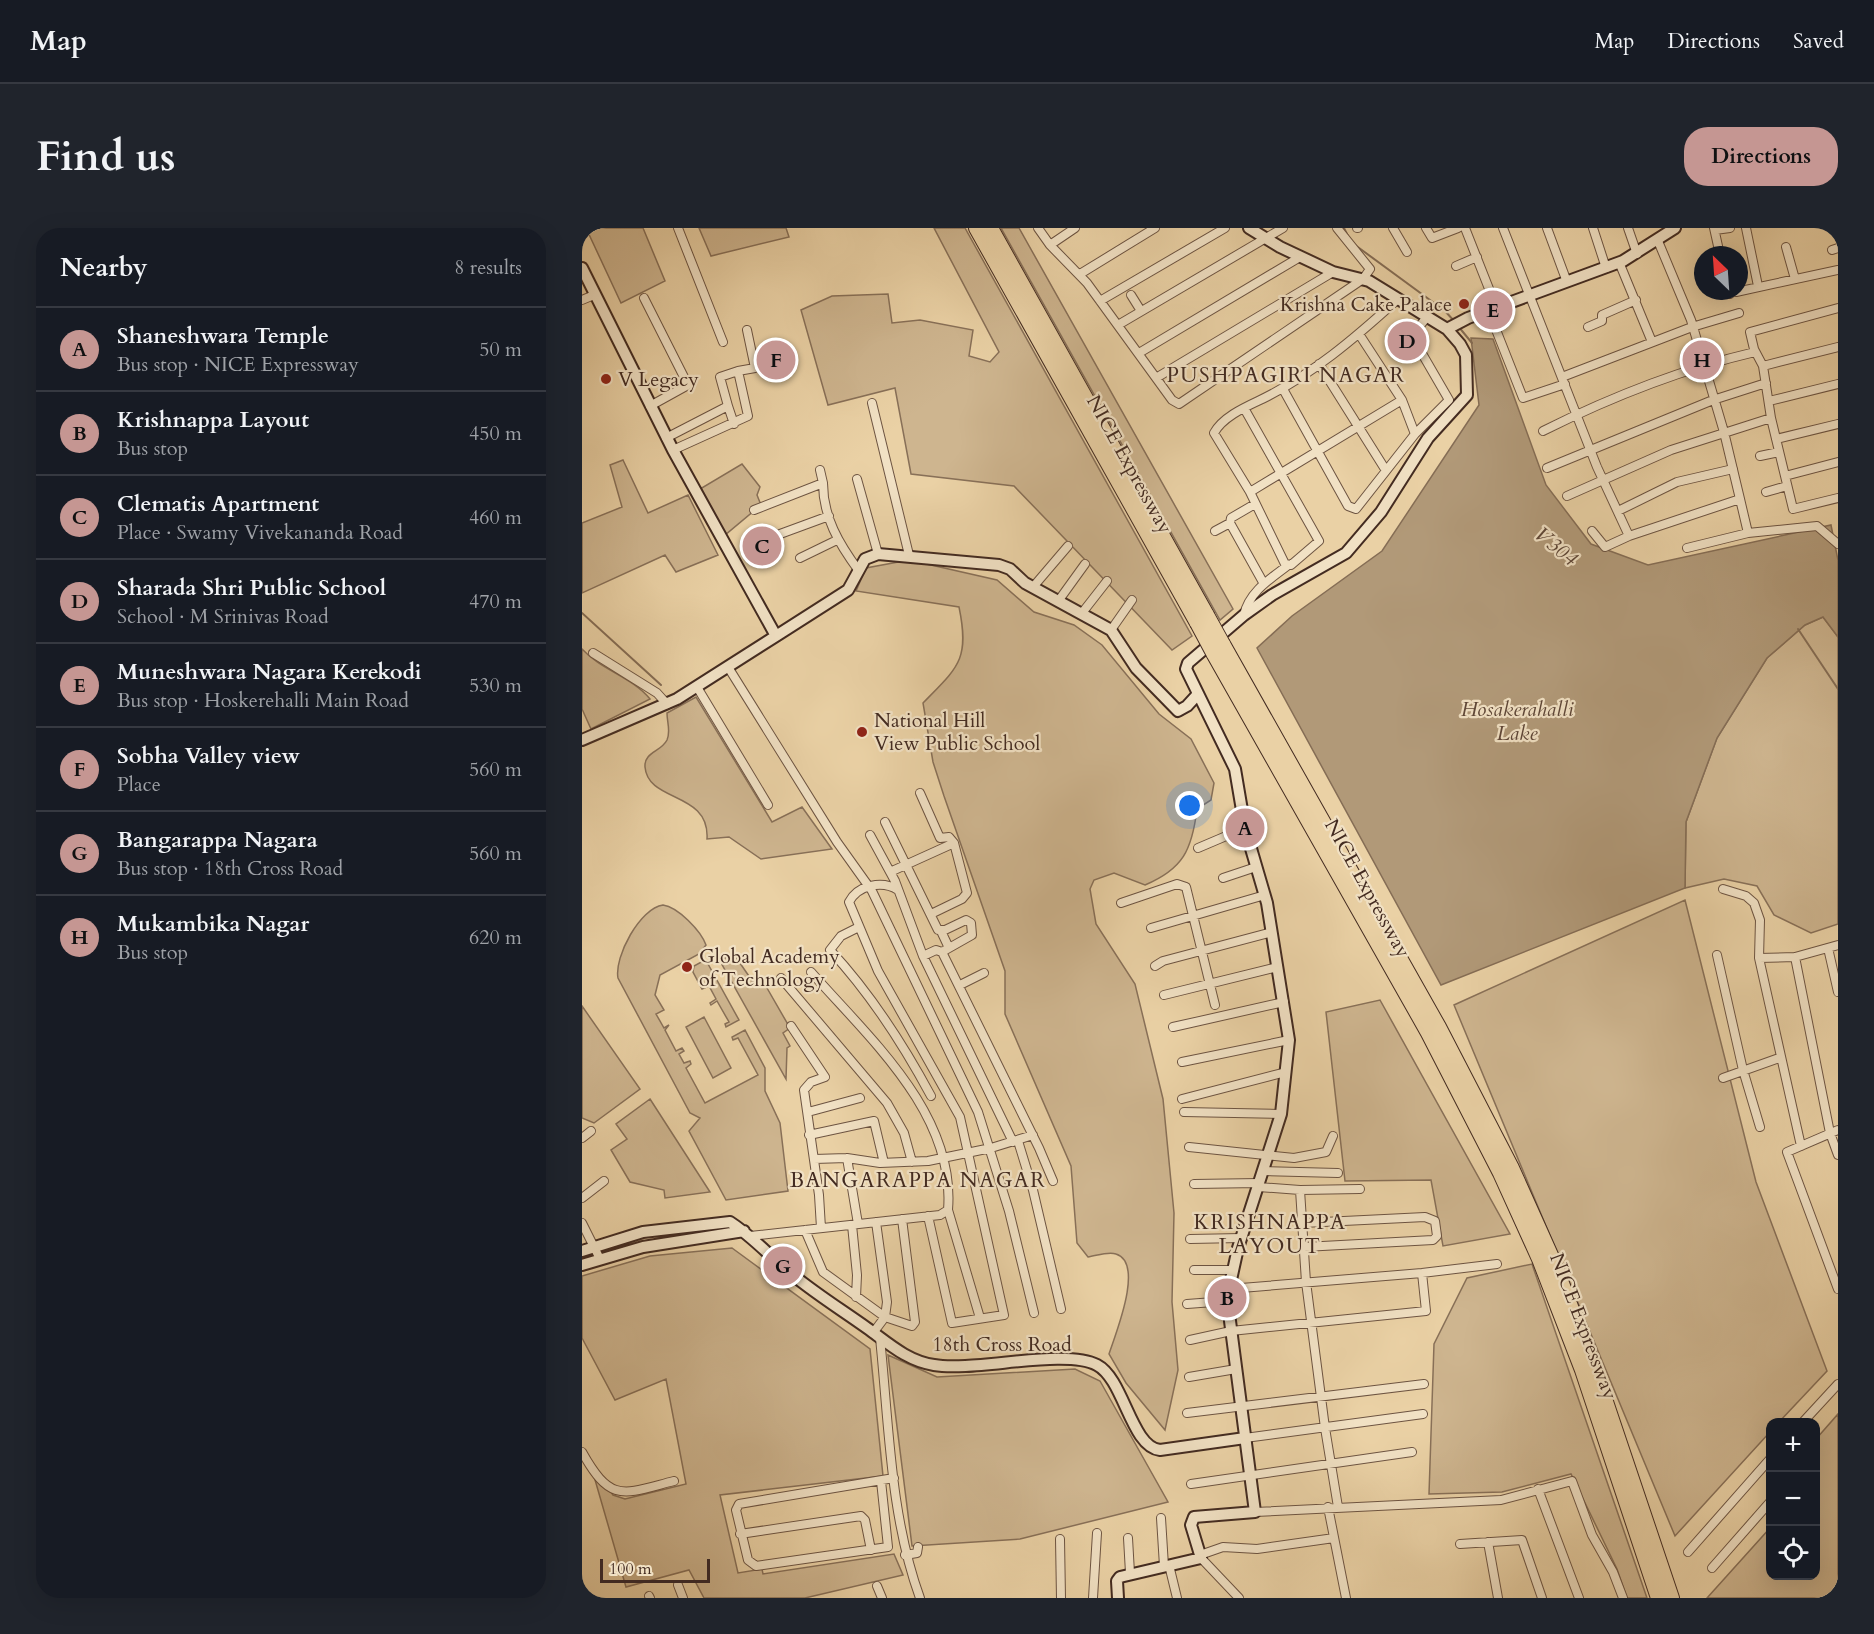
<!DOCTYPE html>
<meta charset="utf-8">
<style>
:root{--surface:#171b24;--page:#20242c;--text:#f1f3f6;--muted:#9ea1a6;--line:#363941;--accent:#c59692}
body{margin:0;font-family:Cardo,serif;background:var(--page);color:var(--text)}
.controls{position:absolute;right:18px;bottom:18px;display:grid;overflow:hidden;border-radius:12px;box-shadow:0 6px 24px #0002}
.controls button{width:54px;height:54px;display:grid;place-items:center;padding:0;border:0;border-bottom:2px solid var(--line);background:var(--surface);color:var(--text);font:30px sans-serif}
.compass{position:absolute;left:1112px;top:18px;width:54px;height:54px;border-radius:50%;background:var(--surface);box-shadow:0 6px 24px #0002;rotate:335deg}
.scale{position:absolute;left:18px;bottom:15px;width:110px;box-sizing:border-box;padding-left:6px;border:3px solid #432b21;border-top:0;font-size:16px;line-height:21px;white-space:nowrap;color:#432b21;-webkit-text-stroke:4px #f1e1c4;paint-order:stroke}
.you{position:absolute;left:608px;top:578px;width:21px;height:21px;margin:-15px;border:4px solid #fff;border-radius:50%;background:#1a73e8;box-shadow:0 0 0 9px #1a73e833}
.badge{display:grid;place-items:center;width:39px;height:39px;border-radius:50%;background:var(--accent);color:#111;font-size:20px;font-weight:700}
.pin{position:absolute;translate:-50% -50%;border:3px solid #fff;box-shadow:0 2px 6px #0006}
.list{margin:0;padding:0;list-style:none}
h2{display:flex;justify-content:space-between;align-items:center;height:78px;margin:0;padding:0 24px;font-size:26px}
h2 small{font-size:20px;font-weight:400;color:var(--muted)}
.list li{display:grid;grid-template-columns:39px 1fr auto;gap:18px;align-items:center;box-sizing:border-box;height:84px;padding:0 24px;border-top:2px solid var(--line)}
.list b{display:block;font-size:22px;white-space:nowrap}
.list p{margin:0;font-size:20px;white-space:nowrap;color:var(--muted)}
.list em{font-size:20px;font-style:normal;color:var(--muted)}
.icon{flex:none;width:33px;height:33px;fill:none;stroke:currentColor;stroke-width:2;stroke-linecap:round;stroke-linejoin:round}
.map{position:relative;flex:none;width:1256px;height:1370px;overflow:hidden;border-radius:24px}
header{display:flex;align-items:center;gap:36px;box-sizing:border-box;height:84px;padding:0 30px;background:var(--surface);border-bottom:2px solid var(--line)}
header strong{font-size:28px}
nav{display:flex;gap:33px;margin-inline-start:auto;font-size:21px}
.intro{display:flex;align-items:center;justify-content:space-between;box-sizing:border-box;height:144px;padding:0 36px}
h1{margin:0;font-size:42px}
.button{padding:15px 27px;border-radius:24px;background:var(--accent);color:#111;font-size:21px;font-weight:700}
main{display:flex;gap:36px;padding:0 36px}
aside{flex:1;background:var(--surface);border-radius:24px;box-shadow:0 6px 24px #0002}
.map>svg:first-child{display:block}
.green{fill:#ceb58f;stroke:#887058;stroke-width:1.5}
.water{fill:#b19978;stroke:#856d55;stroke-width:1.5}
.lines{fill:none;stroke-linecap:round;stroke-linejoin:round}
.stream{stroke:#856d55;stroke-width:2}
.street-casing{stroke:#6d5442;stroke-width:10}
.secondary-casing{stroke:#432b21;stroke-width:14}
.highway-casing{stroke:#432b21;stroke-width:16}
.street{stroke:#f1e1c4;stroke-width:8}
.secondary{stroke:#f1e1c4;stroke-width:10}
.highway{stroke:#ead1a5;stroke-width:14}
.highway-bridge-casing{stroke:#432b21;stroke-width:16;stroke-linecap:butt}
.highway-bridge{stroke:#ead1a5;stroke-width:14}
.poi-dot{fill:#8f2418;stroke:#f1e1c4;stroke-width:2}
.labels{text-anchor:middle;stroke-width:4.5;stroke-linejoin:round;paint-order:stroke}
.poi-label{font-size:20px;fill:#432b21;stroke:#f1e1c4;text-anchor:start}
.street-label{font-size:20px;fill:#432b21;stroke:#f1e1c4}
.neighbourhood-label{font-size:21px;letter-spacing:1.5px;fill:#432b21;stroke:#f1e1c4}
.water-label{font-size:21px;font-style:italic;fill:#5e4637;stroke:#f1e1c4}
</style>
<header>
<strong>Map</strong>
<nav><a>Map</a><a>Directions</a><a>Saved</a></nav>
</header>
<div class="intro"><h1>Find us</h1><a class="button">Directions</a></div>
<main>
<aside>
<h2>Nearby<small>8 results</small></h2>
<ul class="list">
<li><span class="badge">A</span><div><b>Shaneshwara Temple</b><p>Bus stop · NICE Expressway</p></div><em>50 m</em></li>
<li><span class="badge">B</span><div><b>Krishnappa Layout</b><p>Bus stop</p></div><em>450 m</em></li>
<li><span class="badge">C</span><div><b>Clematis Apartment</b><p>Place · Swamy Vivekananda Road</p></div><em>460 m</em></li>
<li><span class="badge">D</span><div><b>Sharada Shri Public School</b><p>School · M Srinivas Road</p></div><em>470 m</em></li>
<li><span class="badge">E</span><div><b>Muneshwara Nagara Kerekodi</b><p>Bus stop · Hoskerehalli Main Road</p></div><em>530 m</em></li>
<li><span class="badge">F</span><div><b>Sobha Valley view</b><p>Place</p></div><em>560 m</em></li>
<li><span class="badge">G</span><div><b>Bangarappa Nagara</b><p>Bus stop · 18th Cross Road</p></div><em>560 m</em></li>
<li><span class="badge">H</span><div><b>Mukambika Nagar</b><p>Bus stop</p></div><em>620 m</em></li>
</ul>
</aside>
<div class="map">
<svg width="1256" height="1370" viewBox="0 0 1256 1370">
<rect width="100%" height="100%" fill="#ead1a5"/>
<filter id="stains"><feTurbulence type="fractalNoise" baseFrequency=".00333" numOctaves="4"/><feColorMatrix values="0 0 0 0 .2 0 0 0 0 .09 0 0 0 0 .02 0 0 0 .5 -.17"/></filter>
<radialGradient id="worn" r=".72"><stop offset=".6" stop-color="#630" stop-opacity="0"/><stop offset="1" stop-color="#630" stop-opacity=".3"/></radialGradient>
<path class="green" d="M4 0H61L83 53 39 75Z
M117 0H204L207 9 129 28Z
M352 0H383L610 408 590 422 432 258 329 246 313 160 246 177 219 82 250 68 306 66 310 95 338 92 391 102 387 128 408 134 417 124Z
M419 0H437L651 381 638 392Z
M41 232 66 285 106 267 136 327 94 344 83 327 0 365V295L40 279 28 237Z
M160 236 178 259 175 267 179 277 143 307 118 261Z
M327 332 415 352 452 384 492 397 520 417 577 486 609 511 632 555 629 572 615 581C610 622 601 641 563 657L532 645 512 652 508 661 514 696 553 756 581 871 592 985 590 1074 596 1142 583 1202 544 1155 527 1126C533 1107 563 1035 534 1026 526 1023 514 1028 506 1029L495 1015 489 938 423 786V743L362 568 351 534 341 475C376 439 388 432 377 379L274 363 284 340Z
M1241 389 1256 409V696L1229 705 1192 687 1175 658 1142 651 1103 660 1104 594 1135 510 1185 430 1223 397Z
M0 421C19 442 50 449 68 471L9 501 0 481Z
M114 469 190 594 220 579 250 621 179 631 147 609 125 611C128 563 66 575 63 539 62 524 79 524 85 512 89 503 85 495 85 485Z
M1103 672 1174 954 1245 1143 1197 1194H1188V1204L1093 1308 872 777Z
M81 677C96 679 119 703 124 717L117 726 78 747 73 767 82 782 74 786 82 800 87 797 83 802 94 823 100 820 102 823 97 826 102 835 108 833 109 836 104 840 123 875 176 847 156 810 151 812 150 809 163 802 183 840V863L198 895 206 963 144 972 107 903 118 890 108 885 36 750C32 729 58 680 81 677Z
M151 725 171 754 185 748 191 755 185 760 208 800 201 805 208 818 205 820 204 851 138 733Z
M121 733 126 736 157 792 144 799 143 796 147 794 135 773 129 777 128 775 134 771 127 758 120 761 111 744 112 738Z
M798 772 928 1006 861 1018 849 952 763 953 744 784Z
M0 778 58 861 12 895 0 890Z
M122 789 149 840 131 850 104 799Z
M68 871 128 964 83 970 82 962 48 954 29 922 45 911 34 896Z
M150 1020 288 1121 301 1248 138 1267 156 1345 180 1341 181 1346 312 1326 321 1347 223 1370H122L107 1342 44 1359 7 1231 31 1267 43 1271 104 1256 84 1151 33 1172 0 1110V1048L68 1028Z
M950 1036 1065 1370H1045L1035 1341 989 1246 920 1264 847 1266 852 1116 885 1050Z
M306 1127 355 1149 493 1141 518 1153 586 1274 438 1311 330 1318Z
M1256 1186V1370H1125L1188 1300V1348H1234V1211Z"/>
<path class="water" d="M889 110 911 111 964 257 1009 316 1066 337 1249 297 1256 332V409L1241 389 1223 397 1185 430 1135 510 1104 594 1103 660 859 757 675 420 710 388 800 323 897 177Z"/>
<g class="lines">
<path class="stream" d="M762 0 766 8
M773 17 863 83 873 94
M876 98 890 115
M0 385 79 457
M1216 401 1256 461"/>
<defs>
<path id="street" d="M96 0 141 114
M456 0 468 17 505 55 590 172 597 176 781 51 788 41 755 0
M775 0H776
M811 0 825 24
M844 0 850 10 876 0
M883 0 915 81
M921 0 1015 239 1047 308 1158 271 1142 204 1109 92 1076 13
M965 0 985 54
M1011 0 1024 40
M1046 0 1055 26
M1132 0 1138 27
M1164 0 1176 58
M1133 2 1148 0
M468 17 493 0
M1204 19 1213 51
M1250 22 1256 20
M1037 34 1070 114
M874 38 895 29
M498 46 573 0
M1147 63 1148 66
M1154 64 1256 42
M549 67 559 83
M62 70 106 157 68 178
M0 72 12 67
M518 73 643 0
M1256 80 1168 104 1172 121 1181 138 1189 190 1211 281 1256 270
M907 84 941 170 983 156
M536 97 701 0
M1006 99 1020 93V87L1054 72
M557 125 718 29
M737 136 803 241
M1181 138 1256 119
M156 143 173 140 165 102
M980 149 1110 99 1157 85
M574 150 751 44
M701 161 766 278 774 281 833 206 820 172 777 106
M1187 173 1256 156
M290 175 327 327
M146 178 152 196
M662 180 737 313 709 337 703 336 668 264 632 205C640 190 661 180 676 173 729 148 773 110 816 71
M961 203C1029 169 1100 141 1173 124
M833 206 867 172 831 110 832 105 845 89
M84 210 146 178 138 149 156 143 166 188 91 222
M1194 211 1256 196
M1178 228 1197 224
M965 240 1131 172 1184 155
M238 242 241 255
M1203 248 1256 234
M275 251 296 326
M668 264 820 172
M1184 264 1205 258
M985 268 1089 222 1189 190
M1158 271 1166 305 1235 298 1256 316
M673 276 649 290 648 295 682 356
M172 282 241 255C241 289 257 316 277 343
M1036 283 1095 254 1151 241
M633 303 648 295
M1010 303 1023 319 1047 308
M198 306 247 288
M1105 320 1166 305
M218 330 255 312
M451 359 486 318
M477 372 503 336
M500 385 525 353
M662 387C667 364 688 351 705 338
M529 402 550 372
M11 425 75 465 85 476
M146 439 255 614 290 663 396 884 427 983 452 1085
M115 459 186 577
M338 565 358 610 367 609 372 615 385 665 380 671 349 686
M303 594 356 702H363L384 692 389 695 390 707 360 724
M288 607 313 653 341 728 431 914
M616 620 663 600
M308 644 372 615
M641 650 674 639
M1141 661 1164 668 1172 675 1178 692 1177 730 1219 918
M316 662C300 652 276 657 267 674L296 743 378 889 422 1087 370 1095 346 988
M539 675 595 656 604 659 633 777
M277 699 259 708 248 722C288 765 321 816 349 868
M569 700 683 667
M359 703 367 720
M1246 720 1256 764
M1135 727 1161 842 1178 899
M341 728 354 722 360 724 457 920 471 953
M1213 729 1248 905 1256 927
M1177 730 1213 729 1256 717
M573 738 581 733 690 704
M199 750 305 875 322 905 330 934
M378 757 402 745
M582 767 696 739
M209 798 243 849 229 854 222 862 237 967 239 1000
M591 799 702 774
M600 834 707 812
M1141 850 1197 830
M600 871 704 844
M226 884 278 870
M602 884 699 886
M1256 902 1205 924 1256 1061
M227 907 292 893 302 935
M0 910 9 903
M436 913 451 962 479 1081
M607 919 712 930 744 924 751 908
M265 930 276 996
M232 931 265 930 298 935 346 933 409 920 451 907
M681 943 756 945
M612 956 677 955
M676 959 718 962 778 961
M718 962 724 1054 743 1200 756 1279
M0 970 22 953
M366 982 398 1090
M0 995 18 1031
M721 995 843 989 853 993 855 1008 851 1012 722 1019
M270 997 275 1047 274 1069
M223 1002 241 1044 303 1089 330 1098 333 1094 320 991
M168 1008 358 987 366 982C374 886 287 810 229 744
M608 1011 659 1010
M612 1042H651
M647 1061 840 1045 915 1036
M605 1076 645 1073
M291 1105 303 1089 305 1074 294 994
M298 1110C307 1196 308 1288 338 1370
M608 1112 649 1103 844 1083 840 1045
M607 1149 654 1141
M605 1185 842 1156
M1221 1194 1256 1156
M663 1210 841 1186
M0 1224C29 1276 41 1266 92 1253
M299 1253 306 1319 174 1338 166 1332 154 1282 157 1276 312 1250
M609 1256 830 1224
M956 1261 997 1370
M746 1279 764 1370
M673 1284 919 1272 990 1253 1010 1307 1031 1344 1041 1370
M579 1290 582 1338
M158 1306 279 1288 283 1292 289 1322
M546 1310 548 1345
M478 1311 479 1370
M906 1314 916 1370
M878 1316 940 1312 960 1370
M1106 1324 1188 1231
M323 1327 335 1325 336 1319
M618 1327 641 1319 675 1321 752 1310
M619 1330 657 1370
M587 1337 595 1370
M1130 1340 1188 1274
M96 1357 101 1370
M295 1358 300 1370
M67 1368 68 1370
M511 1370 515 1305"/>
<path id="secondary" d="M0 40 91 222 194 408 95 471 0 512
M865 101 886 90 1041 33 1093 0
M194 408 266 362 283 331 296 326 417 337 428 341 443 355 529 402 554 440 596 483 605 478 616 466
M0 1023 61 1004 148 994C168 1007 183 1023 200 1038 226 1061 257 1080 285 1100 306 1115 325 1133 352 1137 392 1144 483 1120 515 1137 542 1151 549 1219 578 1222L663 1210
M0 1037 61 1019 162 1003
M536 1370 535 1353 538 1349 619 1330 609 1297 612 1289 673 1284 645 1070 656 1020 699 886 707 812 685 675 663 600 653 541 604 441 606 435 662 387 690 367 764 325 799 284 846 210 885 167 884 127 878 116 865 101 787 53 751 44 698 19 667 0"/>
<path id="highway" d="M394 0 615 395
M409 0 625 387
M641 416 857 799 930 940 969 1027 1012 1138 1090 1370
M631 425 846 805 918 945 957 1031 1000 1142 1076 1370"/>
</defs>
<use href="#street" class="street-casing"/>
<use href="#secondary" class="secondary-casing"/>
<use href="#highway" class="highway-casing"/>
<use href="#street" class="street"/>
<use href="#secondary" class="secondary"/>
<use href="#highway" class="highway"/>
<defs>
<path id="highway-bridge" d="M625 387 641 416
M615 395 631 425"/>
</defs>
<use href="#highway-bridge" class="highway-bridge-casing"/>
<use href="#highway-bridge" class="highway-bridge"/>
</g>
<g class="poi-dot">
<circle cx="882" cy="76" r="6"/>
<circle cx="24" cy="151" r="6"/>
<circle cx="280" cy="504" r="6"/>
<circle cx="105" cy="739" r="6"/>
</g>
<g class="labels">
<g class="poi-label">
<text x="870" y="83" text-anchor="end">Krishna Cake Palace</text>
<text x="36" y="158">V Legacy</text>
<text x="292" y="499">National Hill<tspan x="292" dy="23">View Public School</tspan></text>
<text x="117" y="735">Global Academy<tspan x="117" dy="23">of Technology</tspan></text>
</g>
<g class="street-label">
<text transform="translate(548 236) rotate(61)" y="7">NICE Expressway</text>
<text transform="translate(786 660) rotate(61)" y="7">NICE Expressway</text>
<text transform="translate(1002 1098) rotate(69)" y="7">NICE Expressway</text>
<text x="420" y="1123">18th Cross Road</text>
</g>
<g class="neighbourhood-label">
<text x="704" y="154">PUSHPAGIRI NAGAR</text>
<text x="336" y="959">BANGARAPPA NAGAR</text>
<text x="688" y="1001">KRISHNAPPA<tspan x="688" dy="24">LAYOUT</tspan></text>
</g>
<g class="water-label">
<text transform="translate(974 318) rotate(39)" y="7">V304</text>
<text x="935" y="488">Hosakerahalli<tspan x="935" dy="24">Lake</tspan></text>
</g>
</g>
<rect width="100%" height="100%" filter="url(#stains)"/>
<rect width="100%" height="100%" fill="url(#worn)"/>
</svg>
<div class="controls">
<button>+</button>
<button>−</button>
<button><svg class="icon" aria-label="locate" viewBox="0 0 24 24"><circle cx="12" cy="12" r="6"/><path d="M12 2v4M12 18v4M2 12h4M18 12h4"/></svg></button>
</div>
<svg class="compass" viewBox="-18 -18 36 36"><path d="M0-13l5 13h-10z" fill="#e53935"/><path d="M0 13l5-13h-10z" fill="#9ea1a6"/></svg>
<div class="scale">100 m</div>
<div class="you"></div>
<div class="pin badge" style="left:663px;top:600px">A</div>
<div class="pin badge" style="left:645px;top:1070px">B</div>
<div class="pin badge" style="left:180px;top:318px">C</div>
<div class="pin badge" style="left:825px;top:113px">D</div>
<div class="pin badge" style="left:911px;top:82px">E</div>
<div class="pin badge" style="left:194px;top:132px">F</div>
<div class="pin badge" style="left:201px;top:1038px">G</div>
<div class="pin badge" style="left:1120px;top:132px">H</div>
</div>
</main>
